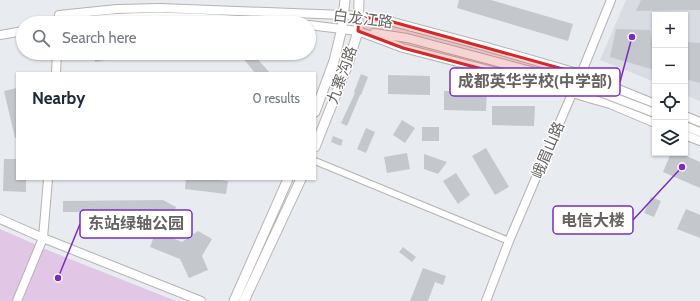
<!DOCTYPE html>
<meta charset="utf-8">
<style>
:root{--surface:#fff;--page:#f2f2f3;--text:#1f2937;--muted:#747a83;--line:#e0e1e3}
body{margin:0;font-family:Cabin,"Noto Sans SC",sans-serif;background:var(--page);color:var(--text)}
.controls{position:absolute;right:12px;top:12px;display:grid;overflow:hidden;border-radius:0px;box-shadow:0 1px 3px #0004}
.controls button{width:36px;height:36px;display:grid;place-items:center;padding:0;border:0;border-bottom:1px solid var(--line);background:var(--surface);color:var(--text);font:20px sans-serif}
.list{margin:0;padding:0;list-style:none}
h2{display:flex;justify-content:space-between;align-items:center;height:52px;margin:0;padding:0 16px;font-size:17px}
h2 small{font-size:13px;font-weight:400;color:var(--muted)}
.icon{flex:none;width:22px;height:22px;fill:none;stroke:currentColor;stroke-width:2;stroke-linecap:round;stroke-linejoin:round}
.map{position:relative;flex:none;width:700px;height:301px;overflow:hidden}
.search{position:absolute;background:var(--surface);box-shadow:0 1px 3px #0004;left:16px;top:16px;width:300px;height:44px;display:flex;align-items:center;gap:10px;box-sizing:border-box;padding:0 14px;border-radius:22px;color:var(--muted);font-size:15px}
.panel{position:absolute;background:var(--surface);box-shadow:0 1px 3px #0004;left:16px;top:72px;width:300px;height:108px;border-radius:0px}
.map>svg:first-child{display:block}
.education{fill:#d9dde3}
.green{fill:#e1c6e6}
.building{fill:#c4c8cc}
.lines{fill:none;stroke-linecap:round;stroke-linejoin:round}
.minor-casing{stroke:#b6b3b0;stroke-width:8}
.tertiary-casing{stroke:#b6b3b0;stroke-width:10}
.secondary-casing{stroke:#b9b5b2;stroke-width:11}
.minor{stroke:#fff;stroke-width:6}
.tertiary{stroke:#fff;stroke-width:8}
.secondary{stroke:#fff;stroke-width:9}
.tertiary-bridge-casing{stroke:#b6b3b0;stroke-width:10;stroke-linecap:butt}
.tertiary-bridge{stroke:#fff;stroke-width:8}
.marked{fill:#d62828;fill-opacity:0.2;stroke:#d62828;stroke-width:3;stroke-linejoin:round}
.labels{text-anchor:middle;stroke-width:3;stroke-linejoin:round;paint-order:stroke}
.street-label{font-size:15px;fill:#67625f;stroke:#fff}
.leader{fill:none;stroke:#7b2cbf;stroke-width:1.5}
.callout-dot{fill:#7b2cbf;stroke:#fff;stroke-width:1.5}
.callout{fill:#fff;stroke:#7b2cbf;stroke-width:1.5}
.callout-label{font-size:16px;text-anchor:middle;font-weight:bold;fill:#67625f}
</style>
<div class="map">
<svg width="700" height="301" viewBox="0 0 700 301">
<rect width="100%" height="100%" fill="#e8ebf0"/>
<path class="education" d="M626 0H700V101L685 95V15H655V82L600 60Z"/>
<path class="green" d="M0 229 57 254 176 301H0Z"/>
<path class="building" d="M459 0H491L573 24 568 41 457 8Z
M641 0H700V10L636 11Z
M616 29 650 30 652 42H655V70L610 57Z
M685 42 700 43V83L685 79Z
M93 53H128V56L95 62Z
M244 53H252L270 73H255L241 56Z
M361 74 368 77 361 95H360L347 126 341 123 355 93 354 92Z
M388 75 430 76V95L388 94Z
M17 88V138H15L4 91Z
M444 91H487L486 111 444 110Z
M492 106H535L534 126 492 125Z
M402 120 415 128 405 143 393 135Z
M422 127H439V141H422Z
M366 128 375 132 366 153 357 149Z
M333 136 343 140 341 146 331 142Z
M486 148 509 187 495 195 472 156Z
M407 153 410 169 387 173 384 157Z
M671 153H680L700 162V188L663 172Z
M424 154 447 162 438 174 424 169Z
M4 159H17V179H26V192L3 191Z
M456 173 470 195 458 204 443 181Z
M186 179H213L228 181 226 194 185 189Z
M651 197 661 201 654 217 644 213Z
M163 200 176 207 172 216 163 212H63V201Z
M686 209 700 215V238L677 229Z
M156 231 182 242 198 231 212 239 202 256 208 270 189 278 180 259 150 247Z
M403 247 416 257 412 262 399 252Z
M423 268 446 276 443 285 435 282 428 301H410Z"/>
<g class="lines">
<defs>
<path id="minor" d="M315 161 509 241"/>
<path id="tertiary" d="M58 23 59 15 117 9 160 8 344 15 359 16 393 22 487 47 581 74 655 104
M70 23C140 12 212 18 283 23
M309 25 358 31 403 48 547 85 592 99 610 104 655 123
M374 33 407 38
M0 35 23 31
M56 73 57 53
M579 79 611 0
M685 116 700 122
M685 126 700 132
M685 135 700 141
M0 219 43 238 201 301
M17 301 43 238 48 179
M486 301 509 241 574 89"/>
<path id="secondary" d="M315 112 334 61 342 28 345 0
M315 147 348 64 358 31 359 0
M234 301 288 179
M244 301 301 179"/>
</defs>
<use href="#minor" class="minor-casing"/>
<use href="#tertiary" class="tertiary-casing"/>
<use href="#secondary" class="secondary-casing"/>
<use href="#minor" class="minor"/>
<use href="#tertiary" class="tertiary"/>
<use href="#secondary" class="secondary"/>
<defs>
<path id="tertiary-bridge" d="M407 38 535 72 592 89 655 113"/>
</defs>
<use href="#tertiary-bridge" class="tertiary-bridge-casing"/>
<use href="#tertiary-bridge" class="tertiary-bridge"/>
</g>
<path class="marked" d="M359 16 393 22 581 74 573 93 403 48 358 31Z"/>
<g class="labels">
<g class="street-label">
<text transform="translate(363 19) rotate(7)" y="5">白龙江路</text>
<text transform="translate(342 75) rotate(-70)" y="5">九寨沟路</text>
<text transform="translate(548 150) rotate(-67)" y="5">峨眉山路</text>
</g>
</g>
<path class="leader" d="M632 37L620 82M682 167L633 220M58 278L80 224"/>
<g class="callout-dot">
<circle cx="632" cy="37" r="4"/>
<circle cx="682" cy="167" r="4"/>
<circle cx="58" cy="278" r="4"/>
</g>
<g class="callout">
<rect x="450" y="68" width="170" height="28" rx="4"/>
<rect x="553" y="206" width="80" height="28" rx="4"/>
<rect x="80" y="210" width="112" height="28" rx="4"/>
</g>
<g class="callout-label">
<text x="535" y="87">成都英华学校(中学部)</text>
<text x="593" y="226">电信大楼</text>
<text x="136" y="229">东站绿轴公园</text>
</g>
</svg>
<div class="controls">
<button>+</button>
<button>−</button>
<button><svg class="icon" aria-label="locate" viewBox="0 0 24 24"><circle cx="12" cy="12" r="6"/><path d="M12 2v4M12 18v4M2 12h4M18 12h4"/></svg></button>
<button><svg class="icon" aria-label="layers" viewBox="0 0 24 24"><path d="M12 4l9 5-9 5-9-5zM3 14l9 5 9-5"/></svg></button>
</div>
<div class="search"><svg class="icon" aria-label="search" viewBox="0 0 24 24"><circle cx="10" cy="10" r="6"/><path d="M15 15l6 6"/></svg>Search here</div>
<section class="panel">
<h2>Nearby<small>0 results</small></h2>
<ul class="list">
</ul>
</section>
</div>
